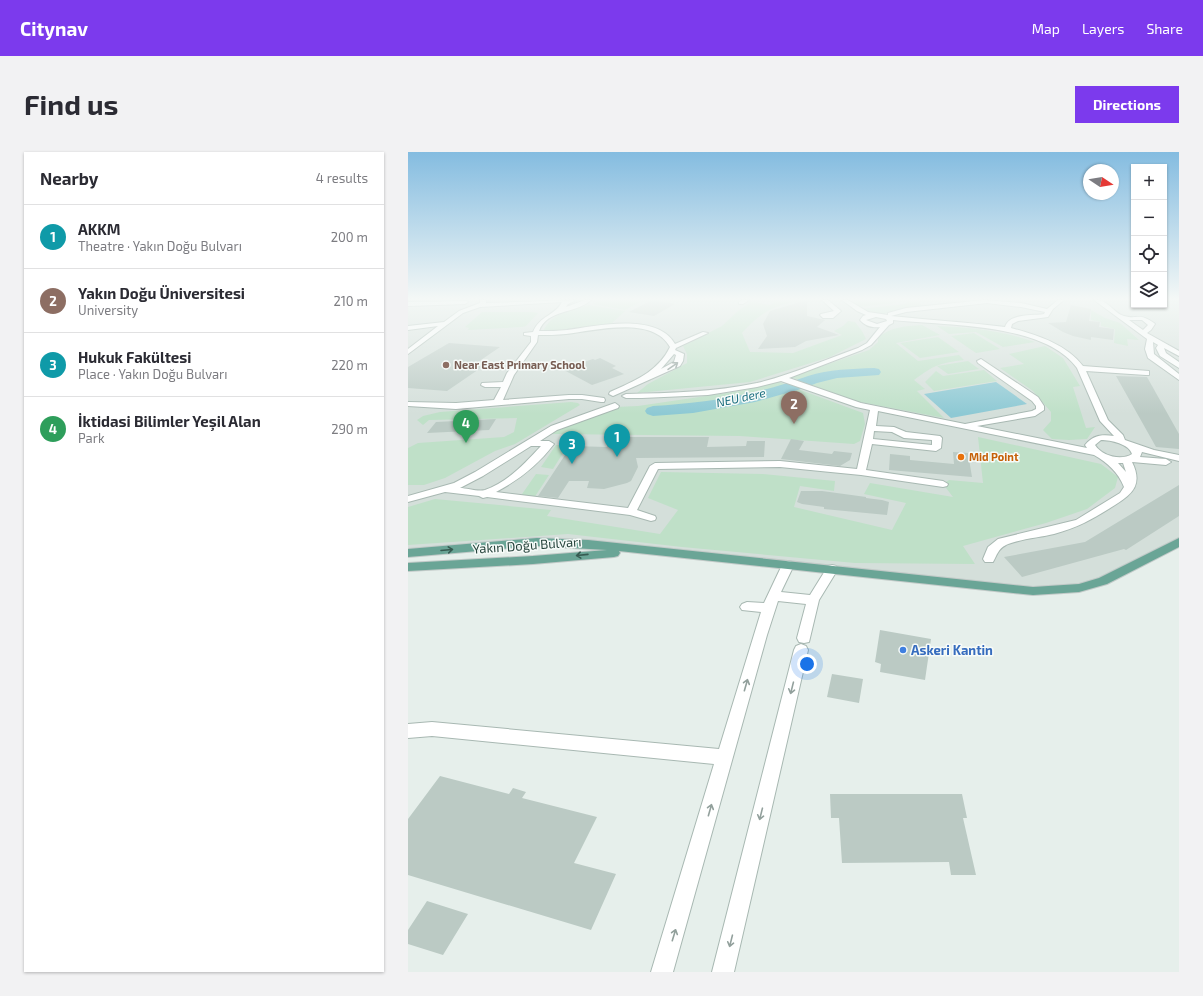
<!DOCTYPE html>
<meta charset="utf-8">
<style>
:root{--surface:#fff;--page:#f2f2f3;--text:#2b2b33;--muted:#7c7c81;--line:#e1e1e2;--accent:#7c3aed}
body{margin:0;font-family:"Exo 2",sans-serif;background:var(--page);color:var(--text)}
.controls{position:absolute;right:12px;top:12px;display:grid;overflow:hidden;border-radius:0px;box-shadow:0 1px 3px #0004}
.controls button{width:36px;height:36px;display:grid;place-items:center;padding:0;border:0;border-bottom:1px solid var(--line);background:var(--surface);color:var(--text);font:20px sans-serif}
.compass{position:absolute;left:675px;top:12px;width:36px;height:36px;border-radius:50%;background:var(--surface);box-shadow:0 1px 3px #0004;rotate:102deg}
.you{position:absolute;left:399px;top:512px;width:14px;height:14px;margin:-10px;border:3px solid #fff;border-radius:50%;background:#1a73e8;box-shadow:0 0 0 6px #1a73e833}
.badge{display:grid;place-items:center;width:26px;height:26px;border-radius:50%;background:var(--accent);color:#fff;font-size:13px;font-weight:700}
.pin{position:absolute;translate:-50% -33px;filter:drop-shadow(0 1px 2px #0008)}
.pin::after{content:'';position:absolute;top:21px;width:14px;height:12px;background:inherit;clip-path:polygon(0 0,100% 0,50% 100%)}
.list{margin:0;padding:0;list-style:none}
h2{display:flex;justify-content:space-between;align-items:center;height:52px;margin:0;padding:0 16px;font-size:17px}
h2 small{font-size:13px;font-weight:400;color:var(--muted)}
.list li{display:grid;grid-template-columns:26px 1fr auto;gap:12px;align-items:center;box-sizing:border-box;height:64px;padding:0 16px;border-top:1px solid var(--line)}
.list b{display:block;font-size:15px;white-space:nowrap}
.list p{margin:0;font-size:13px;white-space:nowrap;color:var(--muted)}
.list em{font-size:13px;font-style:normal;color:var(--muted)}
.icon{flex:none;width:22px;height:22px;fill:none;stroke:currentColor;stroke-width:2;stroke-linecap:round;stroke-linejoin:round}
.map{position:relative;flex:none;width:771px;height:820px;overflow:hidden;border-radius:0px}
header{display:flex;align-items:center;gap:24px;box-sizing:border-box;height:56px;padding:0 20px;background:var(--accent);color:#fff}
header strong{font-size:19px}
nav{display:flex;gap:22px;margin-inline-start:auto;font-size:14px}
.intro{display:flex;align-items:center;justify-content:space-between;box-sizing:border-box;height:96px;padding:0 24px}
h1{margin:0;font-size:28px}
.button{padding:10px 18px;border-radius:0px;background:var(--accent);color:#fff;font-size:14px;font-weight:700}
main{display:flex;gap:24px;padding:0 24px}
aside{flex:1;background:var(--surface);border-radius:0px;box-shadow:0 1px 3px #0004}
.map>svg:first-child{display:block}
.built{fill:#d4dfda}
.green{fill:#bfe0c8}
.water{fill:#8ec9d4}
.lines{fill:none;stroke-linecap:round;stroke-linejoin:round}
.river{fill:#8ec9d4;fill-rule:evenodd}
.building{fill:#bbcac4}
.minor-casing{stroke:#a8b8b2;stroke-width:2}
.major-casing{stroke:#c2cac8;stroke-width:2}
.minor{fill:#fff;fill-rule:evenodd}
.major{fill:#6aa596;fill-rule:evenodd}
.oneway{stroke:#92a09c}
.oneway2{stroke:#365b51}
.education-dot{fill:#8d6e63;stroke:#f7fbf9;stroke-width:1.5}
.food-dot{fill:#e8710a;stroke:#f7fbf9;stroke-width:1.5}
.shop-dot{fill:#3f7fe0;stroke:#f7fbf9;stroke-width:1.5}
.labels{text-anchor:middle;stroke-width:3;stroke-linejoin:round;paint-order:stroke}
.far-education-label{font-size:11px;font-weight:bold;fill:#785e54;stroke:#f7fbf9;text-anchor:start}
.far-food-label{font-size:11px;font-weight:bold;fill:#c56008;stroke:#f7fbf9;text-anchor:start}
.far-water-label{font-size:12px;font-style:italic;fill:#1c6f80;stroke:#f7fbf9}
.street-label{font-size:13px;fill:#24423a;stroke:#f7fbf9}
.shop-label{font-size:13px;font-weight:bold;fill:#366cbe;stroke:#f7fbf9;text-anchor:start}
</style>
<header>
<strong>Citynav</strong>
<nav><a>Map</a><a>Layers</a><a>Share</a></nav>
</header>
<div class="intro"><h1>Find us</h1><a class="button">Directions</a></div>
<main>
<aside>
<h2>Nearby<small>4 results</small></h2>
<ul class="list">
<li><span class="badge" style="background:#0f9aa8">1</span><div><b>AKKM</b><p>Theatre · Yakın Doğu Bulvarı</p></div><em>200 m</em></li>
<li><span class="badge" style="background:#8d6e63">2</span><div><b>Yakın Doğu Üniversitesi</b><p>University</p></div><em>210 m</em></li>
<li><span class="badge" style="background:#0f9aa8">3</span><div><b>Hukuk Fakültesi</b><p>Place · Yakın Doğu Bulvarı</p></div><em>220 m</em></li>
<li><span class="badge" style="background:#2e9e5b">4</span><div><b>İktidasi Bilimler Yeşil Alan</b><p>Park</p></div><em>290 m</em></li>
</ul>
</aside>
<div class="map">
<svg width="771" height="820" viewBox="0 0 771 820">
<rect width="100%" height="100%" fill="#e6efeb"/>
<path class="built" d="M0 148H726V153H756V148H771V390L671 436 627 443 169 392 0 399Z"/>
<path class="green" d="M192 148H236L217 158 184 152Z
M370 148H394C365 154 354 159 334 181L342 200 385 201 434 183 426 179 435 174 440 169 447 170 454 179 458 187 422 205 342 230 229 241 240 232 279 211V202L275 194 314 174 330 159 343 150 362 153Z
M441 148H493L486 151 450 155Z
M506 148H510L514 154 488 158 486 160C474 163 465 161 453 157L496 152Z
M181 153 217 159 203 172 135 180C143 161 163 157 181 153Z
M683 158 697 166 712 171 731 188 719 187 720 194 706 191 707 177 693 174V170L683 168Z
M74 160H124L130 161 118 174 114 175 60 178 61 176 57 175Z
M514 173 532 183 488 191 510 209 551 203 556 208C532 211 526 213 506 228L517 237 509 239 536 266 442 248 383 225 461 198 470 190V185C484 175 497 174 514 173Z
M529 174C563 175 595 179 627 190L595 195 568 180 541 182Z
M566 181 592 197 568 201 543 184Z
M530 185 551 200 512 206 492 191Z
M637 194 655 206 672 234 665 235 678 276 687 275 679 287 661 288 644 287 635 278 643 269V260L625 239 592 216 616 212 601 202Z
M560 209 571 217 540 222 529 214Z
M576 218 589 229 526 239 517 230 528 219 535 224Z
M371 230 455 261 457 272 452 289 446 292 332 284 144 282 150 276 207 255 230 254 332 239Z
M163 250 170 251 172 253 107 292 87 299 37 326 16 333H0V296L10 291 96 285 106 280 109 266 21 268 15 273 9 268 15 264 32 260Z
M570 285 693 312 710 325 707 336 679 357 638 371 555 394 567 412 447 411 274 395 160 382 0 393V355L27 347 143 358 139 364 252 382 270 358 240 346 253 320 355 322 427 329 426 339 392 334 386 355 484 378 498 351 456 342 462 331 545 345 535 332 541 328 575 331Z
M148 293H160L145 317 133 315Z
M128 322 141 323 126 346 112 345Z"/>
<path class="water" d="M588 230 619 252 543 266 516 242Z"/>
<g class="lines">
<path class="river" d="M466 216 471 217 473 220 471 223 429 226 409 231 393 237 347 250 285 261 245 264 239 262 237 259 239 256 245 254C279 252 314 248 347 240 365 236 382 230 400 224 421 217 444 217 466 216Z"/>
</g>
<path class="building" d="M244 148 267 152 246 164 221 160Z
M399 148V164L417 168 409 175 431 183 398 189 387 195 350 197 359 184 355 172 362 159Z
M663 153 683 157 681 169 692 170 691 175 706 177 705 188 683 185V188L665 184 655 180 640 171 658 170Z
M41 191 92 195 70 210 80 211 39 239 0 236V215Z
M192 206 208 214 204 216 216 222 184 233 154 217 185 207 187 208Z
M708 224 739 225 771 282V297L748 295Z
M88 267 81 278 19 281 28 270Z
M199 285H301L299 295 338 294 339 289H357L356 305 228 306 230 315 223 329 219 331 196 337 179 336 181 329H161L150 346 130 344 163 294 199 295Z
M383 287 396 289 391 298 424 302 426 299 444 301 442 308 432 314 373 307Z
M545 300 560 301 564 325 481 318 482 302 502 304V308L546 312Z
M771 333V364L718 398 716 397 614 425 596 405 677 390Z
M393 339H414L458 345V346L474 348 481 350 479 363 416 357V355L394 352 389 350Z
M472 478 523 487 517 528 472 520 473 512 467 510Z
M424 522 455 527 451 551 419 545Z
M32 624 101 642 105 636 118 640 114 646 189 665 166 711 208 722 183 778 0 723V667Z
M422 642H554L559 666H555L568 723H543L541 710 434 711 431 666H423Z
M19 749 60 762 35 803 0 792V778Z"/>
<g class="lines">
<defs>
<path id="minor" d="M72 148H78V151L168 148 160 152 158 155 177 148H183C168 162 139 157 131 179 141 179 150 179 159 178 188 174 249 160 267 192L295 180 300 181 268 196 267 198 276 202 275 209 272 214 205 244 201 242 202 240C226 229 250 220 262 195 244 163 186 179 158 182 149 183 139 183 130 183L129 190 106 223 95 248 161 243H174L196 246 197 248 196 250H193L174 247H161L48 257 0 254V250L48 251 86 248 93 235H77L73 233 74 231 95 230 99 221 123 190V184L116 183V181L125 180C131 164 148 163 154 150L72 155 55 161 0 202V197L30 174 0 178V174L36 170 51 159 72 151ZM266 202 268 203 266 210 253 217Z
M334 148H341L335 152H331V150Z
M414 148H420L433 159 425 166H415L412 163 413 162 426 159Z
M434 148H440L460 160 480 163V161L498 156 576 148 613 151 639 157 650 148H656L645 157 640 165 610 169 604 172 603 176C629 183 658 192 675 214L741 219V223H738L678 219 700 268 715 283 717 288 746 298 771 303V309L734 300 732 305 758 307 763 310 758 313 724 310C735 332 725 342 707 353 685 367 671 375 646 382 634 385 607 388 598 393 590 397 589 403 585 410H577L575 407 580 395 590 387 668 368 712 341 716 335C710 320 700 311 686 303L470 259 468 274 486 275 498 280 532 284 534 286 533 296 528 299 464 292 458 318 535 329 540 332 539 334 535 335 453 323 372 315 250 317 229 358 247 364 248 366 247 368 243 369 222 363 79 345 75 346 71 344 37 340 0 350V344L46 331 67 320 143 274 207 251 211 254 210 256 149 278 132 289H141L146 292C130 313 111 328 88 340L220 356 242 314 247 311 372 309 449 317 462 258 448 255 373 229 349 235 300 243 234 246H218L214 244 218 242C262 241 306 240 349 231 383 223 416 208 450 196L459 191 472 175C465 176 457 174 452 168L455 164 458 163 449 159ZM579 151 613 155 637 160 636 162C624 164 601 161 597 175 559 170 521 168 483 164L498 160ZM468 165 478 167 479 169 469 172 458 168ZM485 168C537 174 635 170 669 216L692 269 706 284C694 282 685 283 677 293L679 296 569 274 627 264 636 258V254L630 245 573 207 569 209 570 211 624 249 628 254V257L624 259 557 272 453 251 381 226 454 198 463 193 481 173 485 171ZM466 279 484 280 496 286 524 288V293L465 287ZM693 288C703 288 721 292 724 302 713 309 694 304 687 293ZM123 294H133C117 311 100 330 77 338 70 340 59 336 52 336L75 324ZM710 311H715L718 320Z
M686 148C699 146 705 161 716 164 730 168 730 160 746 171L747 172 743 178 739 181 771 199V204L756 196 758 201 771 210V216L752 204 748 196 750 193 745 190 746 202 771 222V228L740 206 737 197 739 187ZM721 168H734L740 173 735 178Z
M59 149 60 150 57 152 0 154V150Z
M380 409 384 410 386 413 373 440 402 443 420 414 424 413 428 414 430 417 411 448 401 490 396 491 391 490 389 486 398 452 370 449 359 483 265 820H243L306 612 24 584 0 586V572L24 570 311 597 353 460 334 458 332 455 334 452 339 450 356 451 374 413 376 410Z
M393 492 398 494 400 498 326 820H304L386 498 388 494Z"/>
<path id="major" d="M129 386 180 388 625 435 671 432 691 426 771 386V395L699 432 671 440 625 443 211 399 212 401 210 404 206 405 125 412 0 419V411L125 404 199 398 129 394 0 405V397Z"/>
</defs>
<use href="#minor" class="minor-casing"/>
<use href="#major" class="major-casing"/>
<use href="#minor" class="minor"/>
<use href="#major" class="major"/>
</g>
<defs><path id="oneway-shaft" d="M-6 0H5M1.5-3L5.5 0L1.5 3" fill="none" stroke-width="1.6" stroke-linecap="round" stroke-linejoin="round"/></defs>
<g class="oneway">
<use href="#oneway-shaft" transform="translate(265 214) rotate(-35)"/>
<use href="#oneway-shaft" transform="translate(338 533) rotate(-74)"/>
<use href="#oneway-shaft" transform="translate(384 536) rotate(104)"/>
<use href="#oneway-shaft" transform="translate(302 658) rotate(-74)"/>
<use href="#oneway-shaft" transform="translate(353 662) rotate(104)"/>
<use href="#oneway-shaft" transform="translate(266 783) rotate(-73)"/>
<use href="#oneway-shaft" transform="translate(323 789) rotate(104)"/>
</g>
<g class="oneway2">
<use href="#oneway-shaft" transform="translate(39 398) rotate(-5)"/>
<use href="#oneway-shaft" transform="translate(174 403) rotate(174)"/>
</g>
<linearGradient id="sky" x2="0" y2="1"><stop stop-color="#84bce0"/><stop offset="0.56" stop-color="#f4f8f6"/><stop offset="1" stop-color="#f4f8f6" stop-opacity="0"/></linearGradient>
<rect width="771" height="262" fill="url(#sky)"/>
<circle class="education-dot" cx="38" cy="213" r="4"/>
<circle class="food-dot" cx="553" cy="305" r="4"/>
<circle class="shop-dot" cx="495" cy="498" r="4"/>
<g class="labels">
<g class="far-education-label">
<text x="46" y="217">Near East Primary School</text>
</g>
<g class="far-food-label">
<text x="561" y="309">Mid Point</text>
</g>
<g class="far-water-label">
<text transform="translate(333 246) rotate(-12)" y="4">NEU dere</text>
</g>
<g class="street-label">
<text transform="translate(119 393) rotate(-4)" y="5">Yakın Doğu Bulvarı</text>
</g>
<g class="shop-label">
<text x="503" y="503">Askeri Kantin</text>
</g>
</g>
</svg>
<div class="controls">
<button>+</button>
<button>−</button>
<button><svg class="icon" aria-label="locate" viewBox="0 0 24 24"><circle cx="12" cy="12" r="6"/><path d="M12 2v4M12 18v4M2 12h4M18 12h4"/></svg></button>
<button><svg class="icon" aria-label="layers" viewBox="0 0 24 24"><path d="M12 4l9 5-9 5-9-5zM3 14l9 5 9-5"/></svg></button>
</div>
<svg class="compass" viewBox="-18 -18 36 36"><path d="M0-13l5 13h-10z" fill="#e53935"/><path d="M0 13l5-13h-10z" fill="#7c7c81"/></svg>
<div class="you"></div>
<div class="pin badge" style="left:209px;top:305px;background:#0f9aa8">1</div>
<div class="pin badge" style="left:386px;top:272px;background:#8d6e63">2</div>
<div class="pin badge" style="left:164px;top:312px;background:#0f9aa8">3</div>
<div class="pin badge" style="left:58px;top:291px;background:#2e9e5b">4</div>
</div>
</main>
